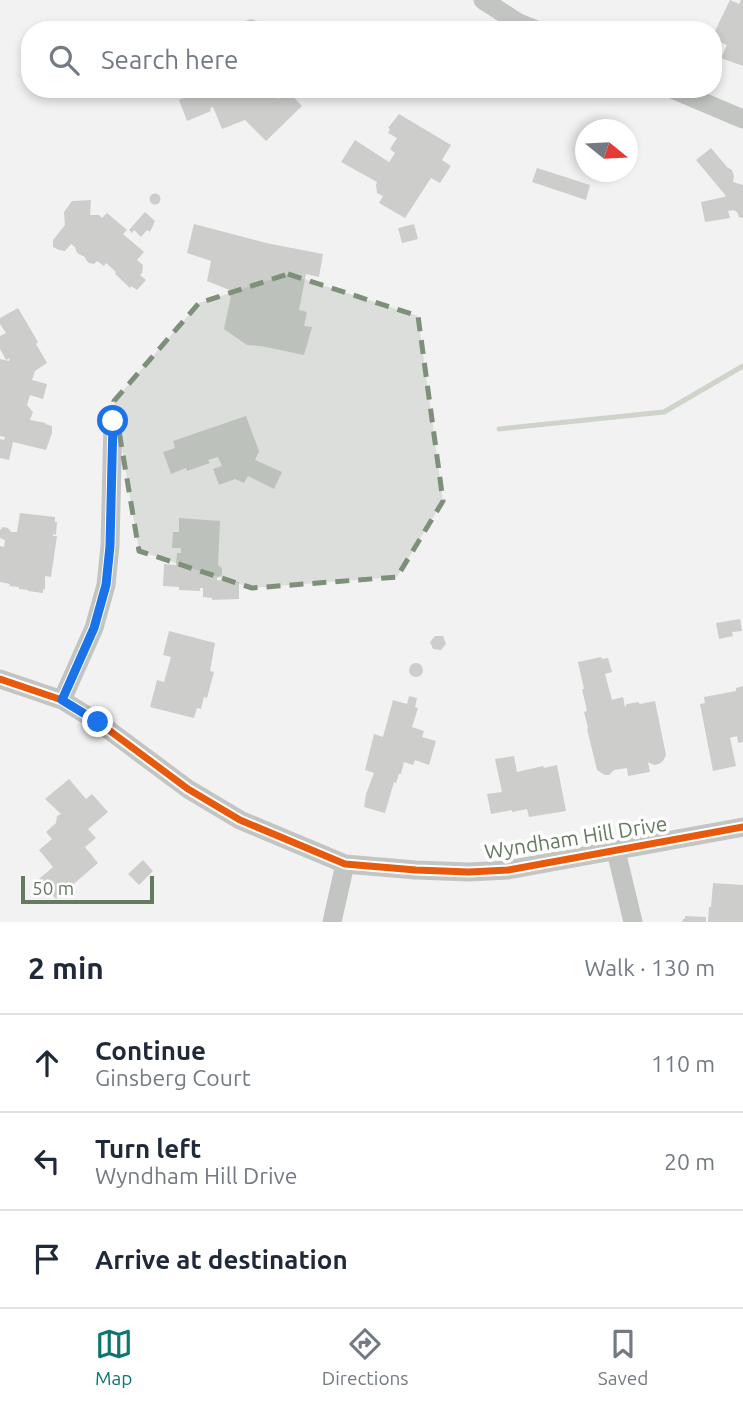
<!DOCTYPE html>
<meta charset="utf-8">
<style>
:root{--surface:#fff;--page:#f2f2f3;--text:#1f2937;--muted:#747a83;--line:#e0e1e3;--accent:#0f766e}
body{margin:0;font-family:Ubuntu,sans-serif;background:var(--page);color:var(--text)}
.compass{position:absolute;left:575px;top:119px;width:63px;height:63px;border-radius:50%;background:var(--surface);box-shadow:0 4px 10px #0003;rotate:108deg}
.scale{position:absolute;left:21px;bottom:18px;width:133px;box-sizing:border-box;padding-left:7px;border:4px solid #667a61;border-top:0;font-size:19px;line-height:24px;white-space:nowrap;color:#667a61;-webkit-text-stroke:5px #fff;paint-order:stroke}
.stop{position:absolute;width:21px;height:21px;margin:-16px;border:5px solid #1a73e8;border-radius:50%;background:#fff}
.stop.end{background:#1a73e8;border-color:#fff;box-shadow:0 2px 7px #0008}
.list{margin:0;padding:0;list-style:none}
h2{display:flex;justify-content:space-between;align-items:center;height:91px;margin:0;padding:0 28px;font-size:30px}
h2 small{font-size:23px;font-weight:400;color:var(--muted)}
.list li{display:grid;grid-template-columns:46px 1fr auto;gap:21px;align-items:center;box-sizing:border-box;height:98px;padding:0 28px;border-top:2px solid var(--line)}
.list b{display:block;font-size:26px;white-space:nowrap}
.list p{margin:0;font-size:23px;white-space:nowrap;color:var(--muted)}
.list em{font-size:23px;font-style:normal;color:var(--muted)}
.icon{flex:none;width:38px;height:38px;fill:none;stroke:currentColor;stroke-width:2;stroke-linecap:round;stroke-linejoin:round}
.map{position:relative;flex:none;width:743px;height:922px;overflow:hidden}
.search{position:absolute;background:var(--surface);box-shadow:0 4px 10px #0003;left:21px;right:21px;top:21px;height:77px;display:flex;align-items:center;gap:18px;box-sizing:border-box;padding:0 24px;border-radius:28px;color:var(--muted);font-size:26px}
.sheet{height:385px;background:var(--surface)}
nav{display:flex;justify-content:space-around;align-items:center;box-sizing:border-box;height:98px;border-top:2px solid var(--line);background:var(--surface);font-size:19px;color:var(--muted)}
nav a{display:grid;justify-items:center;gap:4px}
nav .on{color:var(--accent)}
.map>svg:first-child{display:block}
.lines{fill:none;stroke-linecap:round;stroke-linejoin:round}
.stream{stroke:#cfd4ca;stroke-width:5}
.building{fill:#cdcecc}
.street{stroke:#c3c5c3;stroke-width:19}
.cycleway-casing{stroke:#fff;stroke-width:11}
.cycleway{stroke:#e8590c;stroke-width:7}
.route{stroke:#1a73e8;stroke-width:9}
.marked{fill:#7e8f7a;fill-opacity:0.2;stroke:#7e8f7a;stroke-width:5;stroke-dasharray:14 9;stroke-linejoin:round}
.labels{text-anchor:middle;stroke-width:7;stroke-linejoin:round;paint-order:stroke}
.street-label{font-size:21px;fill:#667a61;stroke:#fff}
</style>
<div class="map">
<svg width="743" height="922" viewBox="0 0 743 922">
<rect width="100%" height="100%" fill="#f3f2f3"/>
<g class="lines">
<path class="stream" d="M499 429 664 412 743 366"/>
</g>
<path class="building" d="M730 0 739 4 741 0H743V66L721 58 727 45 713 39 715 35H713Z
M251 19 261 22 263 30H239L242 22Z
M206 89H282L275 96 278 99 287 90 302 106 266 141 245 120 222 129 213 107 210 108 211 111 187 121 179 100 202 90 203 92 207 91Z
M399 114 451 145 442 160 451 166 440 183 431 178 405 218 379 203 383 196 377 193 376 185 377 182 341 162 355 140 389 162 395 153 390 149 397 138 388 133 390 129 388 128Z
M711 148 727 167 732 170 734 176 733 182 743 185V218L739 217 737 212 733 210 728 211 730 218 705 222 701 202 724 197 726 196 696 160Z
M537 168 590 185 586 200 532 182Z
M149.5 199a5.5 5.5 0 1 1 11 0a5.5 5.5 0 1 1-11 0Z
M91 200 90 215H99L102 218 107 213 127 230 123 234 144 252 137 260 143 265 142 273 140 275 146 280 137 290 131 286 130 288 115 274 116 272 106 263 104 266 97 261 94 264 89 263 86 260 85 257 77 253 75 247 71 244 65 251 59 250 53 247V240L65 225 64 212 72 201Z
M145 212 155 221 150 232 147 230 141 237 134 230 132 233 129 230Z
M194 224 266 243 323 254 319 277 306 274 299 310 307 312 304 326 312 327 304 355 261 346 247 345 224 329 232 291 207 281 211 261 187 253Z
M414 224 418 239 402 243 398 228Z
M18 308 38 342 36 344 47 363 35 371 32 380 47 384 43 399 30 395 27 405 33 412 30 420 46 423 45 424 52 426V433L46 450 13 442 9 460 0 458V439L4 440 5 437 0 436V359L9 361 10 358 6 360 0 349V336L6 333 0 324V318Z
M246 416 259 451 255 460 282 472 274 489 248 476 244 483 235 479 219 485 213 469 222 466 218 457 208 460 210 463 187 471 186 468 171 474 163 452 175 448 173 441Z
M20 513 55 517V522H57L56 535 53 534V536H57L51 577 45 576V590L43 589V593L28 591V590L19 589V587L9 586 10 584 0 582V546L4 547 5 540 0 538V530L3 527 8 528 11 532H17Z
M179 518 220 521 218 565 222 568V575L217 578V580L239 582V599L212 600V598L203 597V588H200V591L179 590V587L163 586 164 564 176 565 177 553H181V548H172L173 532H179Z
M740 619 742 631 732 632 733 636 719 639 716 623Z
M169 631 215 643 210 671 214 672 207 698 204 697 201 709 197 708 194 718 150 707 157 680 164 682 171 657 163 655Z
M435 636H443L446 644 441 650 433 649 430 642Z
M601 657 602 659 608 658 612 672 605 674 612 700 623 697 625 707 627 704 638 702 640 704 655 701 666 755 663 761 659 764 654 765 648 762 650 772 628 776 627 768 614 770 609 775H605L597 770 587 729 588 728 584 712 587 711 582 689H584L578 662Z
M409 670a7 7 0 1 1 14 0a7 7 0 1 1-14 0Z
M743 686V742L738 743 737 736 730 738 736 766 713 771 700 704 705 703 704 697 736 691V688Z
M409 696 417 698 415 707 418 708 412 727 424 731 422 737 436 741 429 765 415 760 413 765 404 762 401 774H399L396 783 394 782 385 813 364 807 366 794 374 773 365 770 374 734 383 737 393 700 407 704Z
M514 756 517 772 543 766 544 768 557 765 566 811 529 817 527 809 512 812V810L491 814 487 794 502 792 495 759Z
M69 779 86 799 92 794 108 812 88 829 96 838 85 847 98 863 56 899 39 879 53 867 39 850 52 839 46 832 56 823 57 816 61 814 45 799Z
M143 860 153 871 139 885 128 874Z
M713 883 743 885V922H708L709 907H711Z
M685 916 706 917V922H682L683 919H685Z"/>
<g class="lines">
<path class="street" d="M483 0 517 22 536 30
M672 89 743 119
M0 679 62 700 98 722 188 789 240 820 345 864 416 870 469 872 508 870 743 827
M62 700 94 628 106 585 110 546 113 421
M616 851 633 922
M332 922 345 864"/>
<defs>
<path id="cycleway" d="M0 679 62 700 98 722 188 789 240 820 345 864 416 870 469 872 508 870 743 827
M62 700 94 628 106 585 110 546 113 421"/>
</defs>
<use href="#cycleway" class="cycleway-casing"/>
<use href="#cycleway" class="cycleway"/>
</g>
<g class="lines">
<path class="route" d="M98 722 62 700 94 628 106 585 110 546 113 421"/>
</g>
<path class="marked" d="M288 274 418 316 443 501 397 577 252 588 139 551 114 401 199 303Z"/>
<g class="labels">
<g class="street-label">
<text transform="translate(576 838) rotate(-9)" y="7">Wyndham Hill Drive</text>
</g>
</g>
</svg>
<svg class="compass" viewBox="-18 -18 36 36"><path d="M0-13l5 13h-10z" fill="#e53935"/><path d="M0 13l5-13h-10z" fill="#747a83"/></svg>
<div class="scale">50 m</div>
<div class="stop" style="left:113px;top:421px"></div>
<div class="stop end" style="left:98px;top:722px"></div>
<div class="search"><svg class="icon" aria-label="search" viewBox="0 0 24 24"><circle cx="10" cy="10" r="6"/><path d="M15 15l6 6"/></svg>Search here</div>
</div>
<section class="sheet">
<h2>2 min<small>Walk · 130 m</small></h2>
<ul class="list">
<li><svg class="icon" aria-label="ahead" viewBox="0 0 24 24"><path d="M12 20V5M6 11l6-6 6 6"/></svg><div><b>Continue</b><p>Ginsberg Court</p></div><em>110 m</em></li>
<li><svg class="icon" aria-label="left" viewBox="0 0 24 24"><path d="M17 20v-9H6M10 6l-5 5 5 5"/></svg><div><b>Turn left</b><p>Wyndham Hill Drive</p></div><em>20 m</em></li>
<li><svg class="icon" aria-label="arrive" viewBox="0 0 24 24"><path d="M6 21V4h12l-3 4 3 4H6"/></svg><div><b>Arrive at destination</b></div></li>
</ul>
</section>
<nav>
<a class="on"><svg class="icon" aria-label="map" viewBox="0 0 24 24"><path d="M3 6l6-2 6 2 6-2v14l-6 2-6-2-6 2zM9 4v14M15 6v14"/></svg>Map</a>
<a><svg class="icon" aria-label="directions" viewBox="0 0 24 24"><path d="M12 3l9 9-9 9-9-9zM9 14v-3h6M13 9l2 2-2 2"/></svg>Directions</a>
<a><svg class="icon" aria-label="saved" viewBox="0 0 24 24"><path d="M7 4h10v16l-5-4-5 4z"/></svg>Saved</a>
</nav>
